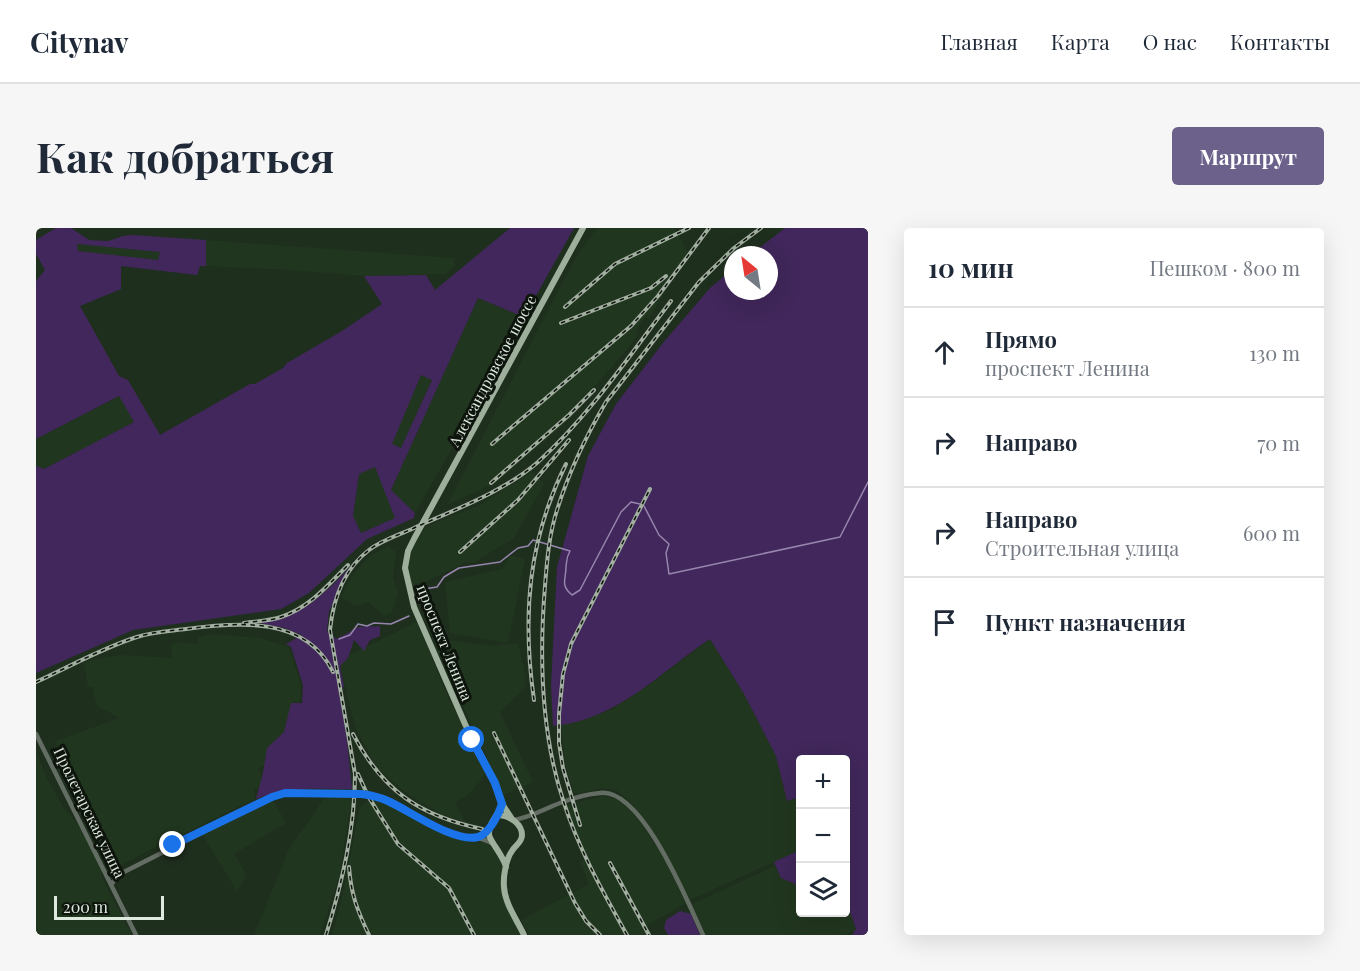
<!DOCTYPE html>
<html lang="ru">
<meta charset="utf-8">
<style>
:root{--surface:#fff;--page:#f6f6f7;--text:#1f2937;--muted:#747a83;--line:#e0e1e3;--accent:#6b618a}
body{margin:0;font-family:"Playfair Display",serif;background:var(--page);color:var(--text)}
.controls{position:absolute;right:18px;bottom:18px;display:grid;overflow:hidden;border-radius:6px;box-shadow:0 6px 24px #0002}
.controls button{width:54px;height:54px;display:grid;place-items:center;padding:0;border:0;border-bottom:2px solid var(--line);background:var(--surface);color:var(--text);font:30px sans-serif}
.compass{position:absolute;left:688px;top:18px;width:54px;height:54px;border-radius:50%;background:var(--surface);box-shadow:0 6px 24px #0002;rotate:330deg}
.scale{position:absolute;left:18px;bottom:15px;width:110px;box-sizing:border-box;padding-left:6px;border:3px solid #dfeade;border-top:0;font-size:16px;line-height:21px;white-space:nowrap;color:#dfeade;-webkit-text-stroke:4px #0e150d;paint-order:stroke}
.stop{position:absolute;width:18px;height:18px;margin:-14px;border:4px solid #1a73e8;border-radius:50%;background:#fff}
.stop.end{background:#1a73e8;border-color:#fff;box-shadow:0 2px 6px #0008}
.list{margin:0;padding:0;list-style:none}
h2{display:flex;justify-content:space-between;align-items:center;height:78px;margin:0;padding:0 24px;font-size:26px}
h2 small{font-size:20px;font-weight:400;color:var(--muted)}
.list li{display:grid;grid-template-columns:39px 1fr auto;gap:18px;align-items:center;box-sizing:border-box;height:90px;padding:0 24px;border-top:2px solid var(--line)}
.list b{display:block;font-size:22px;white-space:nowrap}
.list p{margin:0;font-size:20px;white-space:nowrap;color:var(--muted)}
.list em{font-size:20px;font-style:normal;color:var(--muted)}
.icon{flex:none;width:33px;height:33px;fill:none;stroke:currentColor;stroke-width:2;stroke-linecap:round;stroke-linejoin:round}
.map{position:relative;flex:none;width:832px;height:707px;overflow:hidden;border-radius:6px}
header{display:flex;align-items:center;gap:36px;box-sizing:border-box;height:84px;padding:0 30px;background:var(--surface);border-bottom:2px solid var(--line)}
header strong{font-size:28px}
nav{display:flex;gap:33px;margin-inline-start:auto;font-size:21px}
.intro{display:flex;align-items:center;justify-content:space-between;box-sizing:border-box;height:144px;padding:0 36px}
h1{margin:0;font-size:42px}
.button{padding:15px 27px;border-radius:6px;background:var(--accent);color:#fff;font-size:21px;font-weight:700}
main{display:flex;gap:36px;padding:0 36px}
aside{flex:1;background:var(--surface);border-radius:6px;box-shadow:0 6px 24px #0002}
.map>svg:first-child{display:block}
.built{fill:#21361f}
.green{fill:#41275b;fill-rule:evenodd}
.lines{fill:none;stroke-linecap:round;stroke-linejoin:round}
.stream{stroke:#9686ad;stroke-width:1.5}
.minor{stroke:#646d63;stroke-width:4.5}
.major{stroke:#9eaf9c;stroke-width:6}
.rail-casing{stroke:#a1aea0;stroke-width:4}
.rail{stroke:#0e150d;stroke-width:1.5;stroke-dasharray:4.5;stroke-linecap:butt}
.route{stroke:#1a73e8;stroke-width:8}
.labels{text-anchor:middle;stroke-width:6;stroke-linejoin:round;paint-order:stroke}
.street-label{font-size:15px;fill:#dfeade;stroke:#0e150d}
</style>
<header>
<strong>Citynav</strong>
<nav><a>Главная</a><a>Карта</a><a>О нас</a><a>Контакты</a></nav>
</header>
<div class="intro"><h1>Как добраться</h1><a class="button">Маршрут</a></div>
<main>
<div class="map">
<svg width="832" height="707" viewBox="0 0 832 707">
<rect width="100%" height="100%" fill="#1f2f1e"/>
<path class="built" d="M561 0H638L652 24 613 90 610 89 600 101 602 106 593 119 548 171 532 185 536 189 459 255 411 277 541 27Z
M170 12 418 30V39L409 46 328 48 253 42 170 38Z
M41 16 124 24 122 32 41 23Z
M442 70 488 89 463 138 379 285 355 262Z
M385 147 396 151 366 220 355 216Z
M84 168 98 194 8 241 0 238V211Z
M339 239 360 290 325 305 317 288 323 245Z
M496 244 508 256 478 310 439 334 428 335 376 360 373 350V334L375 324 389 299 442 278Z
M352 318 360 324 357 350 362 364 356 385 349 388 332 374 319 378 305 369 317 346 334 328Z
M474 328 489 330 472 415 414 405 409 354 466 341Z
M381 394 412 469 450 543 445 552 432 567 419 574 429 594 405 586 373 567 341 540 320 501 312 472 303 432Z
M176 406 224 410 253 419 265 457 264 474H258L243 530 222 541 230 556 217 562 219 566 218 571 74 642 29 554 37 549 19 513 84 490 61 478 56 459H52L48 435 59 431 87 427 136 430 135 417 141 414 162 416V409Z
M406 411 456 418 482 415 489 447V460L464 484 497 554 468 567 398 414Z
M674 411 708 466 740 528 751 572 764 569V622L654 672 625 616 594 573 580 562 565 560 539 566 530 541 525 497 575 482 616 455Z
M0 524 11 550 26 577 45 601 64 638 66 650 96 707H0Z
M290 568H316L303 649 284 707H218L253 621Z
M566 568 585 572 599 586 629 632 650 675 611 697 616 707H493L485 692 553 656 544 634 548 632 526 579Z
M336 570 347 572 413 609 433 614 450 615 459 621 467 640V670L484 707H296L306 669 324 579Z
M237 572 250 595 198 626 211 647 201 663 166 606Z
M739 638 745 650 759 656 764 661V684H810V673L820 701 809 707H669L656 676Z"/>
<path class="green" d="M20 0H35L53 12 72 13 87 8 96 7 170 12V38H164L161 47 85 38V61L44 78 83 148 92 152 124 207 214 156H219L247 140 251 135 306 103 346 76 328 48 390 47 399 62 474 0H538L488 89 442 70 355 262 379 285 378 290 331 311 273 365 245 381 97 402 0 445V238L8 241 98 194 83 168 0 211V53L9 42 0 26V12ZM41 16 124 24 122 32 42 23ZM385 147 396 152 365 220 356 216ZM339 239 359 290 325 305 317 288 323 246Z
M749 0H832V707H816L820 701 810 673V532H764V569L751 573 740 528 708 466 674 411C624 444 582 492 517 498L515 458 521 339 552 228 580 176 627 115 674 60 697 41V63H733V27H714Z
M315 338 293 383 291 403 300 411 323 399 344 398V408L334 412 328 423 318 412 312 430 304 438 308 458 303 465 311 512 316 561C284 561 250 558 220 571L227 545 231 520 248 504 255 475H266L267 457 255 419 250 416 266 407 248 400 223 395C267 388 285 369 315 338Z
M764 622V661L759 656 745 650 738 634Z
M644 683 655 686 664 707H632L628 700 630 692Z"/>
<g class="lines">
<path class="stream" d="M608 278 623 307 633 316 630 325 633 346 804 309 832 254
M381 362 401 359 408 349 423 340 464 334 482 320 492 318 497 312 534 323C530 330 531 332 530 339 530 352 524 357 536 367L544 362 585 284 595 274 604 276
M303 411 314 407 322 396 331 398 338 395 355 396 373 388"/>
<path class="minor" d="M0 506 100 707
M477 592C494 590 508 581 524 575 537 570 551 566 564 565 606 559 652 675 667 707
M75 657 82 647 236 569 249 565 325 566C357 571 381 593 411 604 426 610 444 607 457 616"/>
<path class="major" d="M466 574C465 586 453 592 453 605 452 612 467 626 470 639
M459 590 464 587C474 588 486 596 486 607 486 615 479 617 476 623 470 631 467 649 468 659 469 676 481 692 488 707
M476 591 468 579 454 545 429 496 378 379 369 340 372 323 378 311 547 0"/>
<defs>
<path id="rail" d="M529 79 579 36 653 0
M525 95 615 60 630 48
M456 216 595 98 622 68 673 0
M455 255 533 187 558 162
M424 324 482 272 533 212
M208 395C220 393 234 393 245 389 273 380 292 357 312 337
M0 454C33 439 66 420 101 409 116 404 134 403 150 401 202 394 270 388 297 444
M498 472C486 388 492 312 530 236
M458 505 539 675 550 693 564 707
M317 506C347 564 385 588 446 601
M322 546 332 568 362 616 413 660 438 707
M544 597 527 540 523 515V486L527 446 535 416 614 261
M574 635 613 707
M313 639C315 666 321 682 333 707
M290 707C306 655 319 601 319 546L294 402C297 372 308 341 333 322 346 312 363 307 378 300 418 282 469 263 502 234 554 187 593 128 635 73
M591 707C567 664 543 622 528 575 505 507 503 430 509 358 511 332 513 307 521 282 533 244 550 208 570 174L663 54 698 20 725 0"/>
</defs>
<use href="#rail" class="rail-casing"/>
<use href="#rail" class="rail"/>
</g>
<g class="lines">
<path class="route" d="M137 617 236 569 249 565 325 566C334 567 343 569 352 573 374 583 418 615 442 609 453 606 463 586 466 576L459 555 436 512"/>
</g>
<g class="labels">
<g class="street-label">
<text transform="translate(457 143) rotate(-62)" y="5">Александровское шоссе</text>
<text transform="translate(408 415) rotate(68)" y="5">проспект Ленина</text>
<text transform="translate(53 585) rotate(64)" y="5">Пролетарская улица</text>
</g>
</g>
</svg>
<div class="controls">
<button>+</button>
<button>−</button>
<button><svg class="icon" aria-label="layers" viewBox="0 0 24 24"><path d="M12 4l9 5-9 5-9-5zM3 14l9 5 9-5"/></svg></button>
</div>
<svg class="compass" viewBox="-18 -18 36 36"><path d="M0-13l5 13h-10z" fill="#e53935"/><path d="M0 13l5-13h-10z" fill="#747a83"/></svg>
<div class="scale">200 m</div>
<div class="stop" style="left:436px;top:512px"></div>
<div class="stop end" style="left:137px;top:617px"></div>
</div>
<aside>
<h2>10 мин<small>Пешком · 800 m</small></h2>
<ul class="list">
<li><svg class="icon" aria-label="ahead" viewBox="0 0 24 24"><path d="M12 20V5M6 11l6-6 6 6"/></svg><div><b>Прямо</b><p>проспект Ленина</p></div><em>130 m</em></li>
<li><svg class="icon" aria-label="right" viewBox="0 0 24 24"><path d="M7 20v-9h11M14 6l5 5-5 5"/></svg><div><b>Направо</b></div><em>70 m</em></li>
<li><svg class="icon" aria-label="right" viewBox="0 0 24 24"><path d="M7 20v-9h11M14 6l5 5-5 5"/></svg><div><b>Направо</b><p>Строительная улица</p></div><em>600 m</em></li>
<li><svg class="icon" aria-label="arrive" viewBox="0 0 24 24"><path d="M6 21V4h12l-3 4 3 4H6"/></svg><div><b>Пункт назначения</b></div></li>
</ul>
</aside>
</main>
